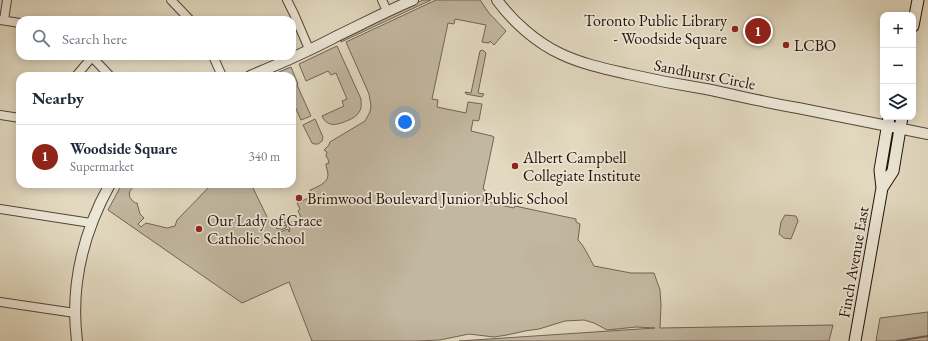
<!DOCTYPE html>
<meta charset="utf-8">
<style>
:root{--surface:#fff;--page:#f6f6f7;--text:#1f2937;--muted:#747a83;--line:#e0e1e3;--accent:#8f2418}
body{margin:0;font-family:"EB Garamond",serif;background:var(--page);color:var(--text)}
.controls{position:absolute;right:12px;top:12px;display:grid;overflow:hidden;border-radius:8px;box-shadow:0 2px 10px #0003}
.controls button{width:36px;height:36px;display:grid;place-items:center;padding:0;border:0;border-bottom:1px solid var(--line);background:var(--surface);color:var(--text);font:20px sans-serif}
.you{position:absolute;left:405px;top:122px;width:14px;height:14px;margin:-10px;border:3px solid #fff;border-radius:50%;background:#1a73e8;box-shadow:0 0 0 6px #1a73e833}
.badge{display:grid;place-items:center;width:26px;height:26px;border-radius:50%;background:var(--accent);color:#fff;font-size:13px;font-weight:700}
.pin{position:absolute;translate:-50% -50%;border:2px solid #fff;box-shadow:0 1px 4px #0006}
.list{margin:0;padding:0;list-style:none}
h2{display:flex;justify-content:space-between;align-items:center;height:52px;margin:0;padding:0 16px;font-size:17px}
h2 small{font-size:13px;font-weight:400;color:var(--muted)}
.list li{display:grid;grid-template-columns:26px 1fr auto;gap:12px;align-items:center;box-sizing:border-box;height:64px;padding:0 16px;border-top:1px solid var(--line)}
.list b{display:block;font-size:15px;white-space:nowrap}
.list p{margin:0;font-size:13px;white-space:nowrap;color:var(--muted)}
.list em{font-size:13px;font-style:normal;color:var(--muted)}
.icon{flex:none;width:22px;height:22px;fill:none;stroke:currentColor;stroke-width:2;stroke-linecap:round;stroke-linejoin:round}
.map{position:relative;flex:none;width:928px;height:341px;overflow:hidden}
.search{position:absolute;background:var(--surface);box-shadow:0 2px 10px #0003;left:16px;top:16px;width:280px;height:44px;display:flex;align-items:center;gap:10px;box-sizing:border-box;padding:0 14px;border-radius:12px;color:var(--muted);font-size:15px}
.panel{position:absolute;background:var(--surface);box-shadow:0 2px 10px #0003;left:16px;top:72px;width:280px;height:116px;border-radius:12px}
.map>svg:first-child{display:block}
.green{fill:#c2b7a1;stroke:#726455}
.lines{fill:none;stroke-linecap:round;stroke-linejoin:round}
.stream{stroke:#6f6152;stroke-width:2}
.minor-casing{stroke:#534437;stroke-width:10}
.tertiary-casing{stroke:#534437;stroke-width:12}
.secondary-casing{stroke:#231209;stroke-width:13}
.minor{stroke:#ece6d6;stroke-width:8}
.tertiary{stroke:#ece6d6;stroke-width:10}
.secondary{stroke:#ece6d6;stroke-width:11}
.poi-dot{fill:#8f2418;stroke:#ece6d6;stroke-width:1.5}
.labels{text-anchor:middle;stroke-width:3.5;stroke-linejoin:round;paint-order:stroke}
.poi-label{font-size:16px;fill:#231209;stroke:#ece6d6;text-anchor:start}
.street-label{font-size:16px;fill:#231209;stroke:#ece6d6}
</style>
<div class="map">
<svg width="928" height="341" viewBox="0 0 928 341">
<rect width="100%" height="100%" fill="#e2d9c0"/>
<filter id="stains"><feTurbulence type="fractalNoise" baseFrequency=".005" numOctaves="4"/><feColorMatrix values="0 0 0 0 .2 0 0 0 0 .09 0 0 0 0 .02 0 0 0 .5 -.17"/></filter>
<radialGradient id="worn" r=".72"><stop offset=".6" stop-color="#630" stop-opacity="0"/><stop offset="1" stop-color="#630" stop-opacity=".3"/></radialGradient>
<path class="green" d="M423 0H431L341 42 343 37Z
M436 0H480L489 13 506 31 494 45 490 41 489 43 482 42 486 25 455 19 454 24 448 23 432 99 438 100 437 107 466 113 468 102 482 104 479 120 478 121 473 120 471 131 492 136 494 137 483 189 485 190 483 201 514 208 515 206 576 219V222L580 224 578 240C583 244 590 259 594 266L631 273H654L660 290 661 305 660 328 833 325 829 341H459L655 328 636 327 607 330 594 323 584 320 565 321 539 329 525 331 507 335 494 337 469 334 440 340 416 341H312L289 282 242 303 108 210 122 184H141L139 186C131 186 126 194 132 200 133 202 135 203 137 203L140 214 144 218 138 224 141 227 146 223 167 228 175 226 177 220 212 184H251L270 223 273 222 277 229 286 225 282 218 284 217 287 225 286 228 278 231V233L288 229 289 232 290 231 288 223 301 217 298 211 300 209 297 203 313 196 310 190C317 187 328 183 328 175 328 171 326 167 326 164L329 163 328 159 326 156 327 152 324 150 329 145 330 142 365 121 370 112 371 106 369 94 346 42Z
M337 46 361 99C361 104 362 108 359 112 357 116 353 118 349 120 339 124 328 129 322 116L344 106 342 101 347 99 336 73 331 75 328 71 306 81 299 64Z
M482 50 484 51 486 53 478 93 484 94 482 97 466 94 465 92 471 93 480 51Z
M291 67 298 84 297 85 311 116 301 120 292 100V76H281L279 72Z
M315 119 323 137 322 141 318 144H314L312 143 303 125Z
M785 215 796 216 798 221 791 239 784 238 779 234 781 222Z
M928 312V341H876L880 318Z"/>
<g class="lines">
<path class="stream" d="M897 341 928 336"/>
<defs>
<path id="minor" d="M171 0 190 20
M287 0 294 14 309 49
M382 0 387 11
M0 20 20 23
M4 20 7 0
M91 56 110 76
M213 56 222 76
M76 76 92 57
M0 115 20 118
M0 209 91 223
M0 302 75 313"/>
<path id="tertiary" d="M497 0C513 22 537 43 561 54 582 64 606 69 628 74 654 80 680 85 706 89 736 95 767 103 798 108L928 134
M250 76C279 64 309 51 337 36 362 24 387 11 413 0
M77 341C70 285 83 233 110 184"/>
<path id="secondary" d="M913 26 918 0
M882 188 893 171 902 117
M855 341 882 188 880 170 889 117"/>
</defs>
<use href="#minor" class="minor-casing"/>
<use href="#tertiary" class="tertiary-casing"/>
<use href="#secondary" class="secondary-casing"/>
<use href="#minor" class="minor"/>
<use href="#tertiary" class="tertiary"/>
<use href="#secondary" class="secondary"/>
</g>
<g class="poi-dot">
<circle cx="735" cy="29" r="4"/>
<circle cx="786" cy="45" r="4"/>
<circle cx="515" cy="166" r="4"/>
<circle cx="299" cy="198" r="4"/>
<circle cx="199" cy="229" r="4"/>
</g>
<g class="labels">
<g class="poi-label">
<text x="727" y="26" text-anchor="end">Toronto Public Library<tspan x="727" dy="18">- Woodside Square</tspan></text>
<text x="794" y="51">LCBO</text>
<text x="523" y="163">Albert Campbell<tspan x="523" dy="18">Collegiate Institute</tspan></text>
<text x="307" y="204">Brimwood Boulevard Junior Public School</text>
<text x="207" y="226">Our Lady of Grace<tspan x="207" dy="18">Catholic School</tspan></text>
</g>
<g class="street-label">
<text transform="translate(705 74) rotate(11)" y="6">Sandhurst Circle</text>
<text transform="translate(853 262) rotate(-80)" y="6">Finch Avenue East</text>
</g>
</g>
<rect width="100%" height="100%" filter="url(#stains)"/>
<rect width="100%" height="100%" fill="url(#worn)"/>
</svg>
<div class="controls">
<button>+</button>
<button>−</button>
<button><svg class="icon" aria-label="layers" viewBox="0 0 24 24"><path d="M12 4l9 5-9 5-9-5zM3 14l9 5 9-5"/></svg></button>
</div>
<div class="you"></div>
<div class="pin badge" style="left:758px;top:31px">1</div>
<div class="search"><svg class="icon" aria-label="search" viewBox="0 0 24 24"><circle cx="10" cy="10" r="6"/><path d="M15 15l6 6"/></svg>Search here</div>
<section class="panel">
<h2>Nearby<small></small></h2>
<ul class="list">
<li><span class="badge">1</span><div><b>Woodside Square</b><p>Supermarket</p></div><em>340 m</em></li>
</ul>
</section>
</div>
